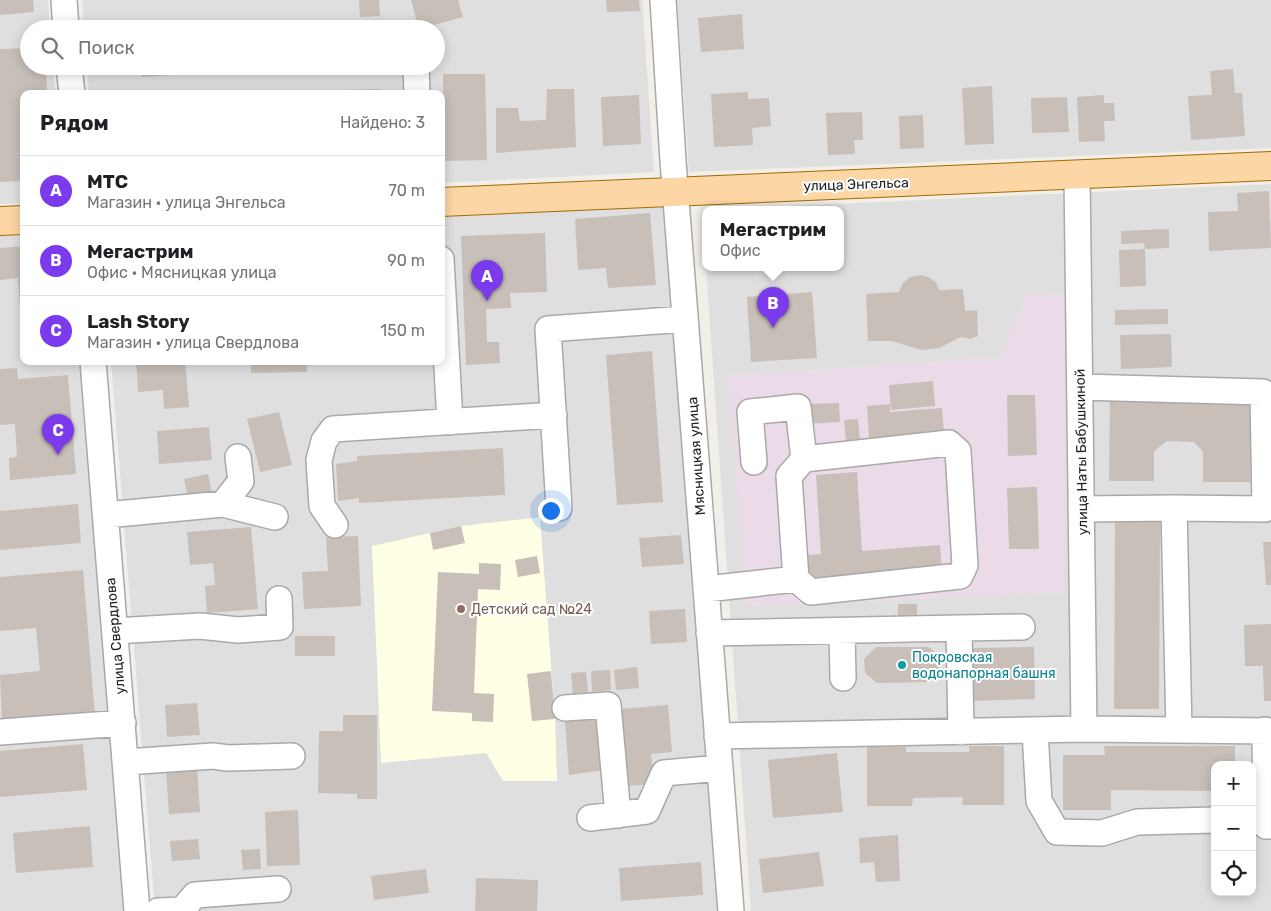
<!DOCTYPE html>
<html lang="ru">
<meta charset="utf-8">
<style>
:root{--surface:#fff;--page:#f2f2f2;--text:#202124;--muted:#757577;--line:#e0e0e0;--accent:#7c3aed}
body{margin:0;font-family:Rubik,sans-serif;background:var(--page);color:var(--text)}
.controls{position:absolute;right:15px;bottom:15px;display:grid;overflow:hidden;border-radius:10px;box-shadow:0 2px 12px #0003}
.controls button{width:45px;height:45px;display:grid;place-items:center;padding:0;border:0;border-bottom:1px solid var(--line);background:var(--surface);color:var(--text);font:25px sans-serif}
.you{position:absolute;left:550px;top:510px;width:18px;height:18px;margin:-12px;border:4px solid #fff;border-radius:50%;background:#1a73e8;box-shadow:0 0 0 8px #1a73e833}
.badge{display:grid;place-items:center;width:32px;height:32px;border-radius:50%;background:var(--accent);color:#fff;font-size:16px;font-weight:700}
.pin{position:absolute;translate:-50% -41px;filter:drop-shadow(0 1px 2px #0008)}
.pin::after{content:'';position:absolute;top:26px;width:18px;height:15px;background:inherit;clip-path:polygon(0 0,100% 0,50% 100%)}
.popup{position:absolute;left:702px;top:206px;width:142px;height:65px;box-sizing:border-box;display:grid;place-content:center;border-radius:10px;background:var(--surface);filter:drop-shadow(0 1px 4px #0005);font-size:16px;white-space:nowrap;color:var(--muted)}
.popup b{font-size:19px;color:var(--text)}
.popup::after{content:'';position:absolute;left:50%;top:100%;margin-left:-10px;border:10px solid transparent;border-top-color:var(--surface)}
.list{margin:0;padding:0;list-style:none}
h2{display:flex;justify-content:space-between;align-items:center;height:65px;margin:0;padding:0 20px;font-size:21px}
h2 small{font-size:16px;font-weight:400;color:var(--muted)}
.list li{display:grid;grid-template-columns:32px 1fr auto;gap:15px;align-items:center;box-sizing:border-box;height:70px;padding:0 20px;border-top:1px solid var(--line)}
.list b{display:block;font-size:19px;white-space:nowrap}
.list p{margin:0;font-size:16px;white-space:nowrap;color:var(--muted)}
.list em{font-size:16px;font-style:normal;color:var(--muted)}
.icon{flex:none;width:28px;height:28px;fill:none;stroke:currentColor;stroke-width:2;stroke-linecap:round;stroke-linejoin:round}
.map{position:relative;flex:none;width:1271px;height:911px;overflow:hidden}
.search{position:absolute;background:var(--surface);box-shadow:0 2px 12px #0003;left:20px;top:20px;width:425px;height:55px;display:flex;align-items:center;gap:12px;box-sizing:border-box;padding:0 18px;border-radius:28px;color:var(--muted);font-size:19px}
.panel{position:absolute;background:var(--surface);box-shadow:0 2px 12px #0003;left:20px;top:90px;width:425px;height:275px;border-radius:10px}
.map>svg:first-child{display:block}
.residential{fill:#e0dfdf;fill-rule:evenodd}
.industrial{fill:#ebdbe8}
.education{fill:#ffffe5}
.building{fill:#c7bfb8}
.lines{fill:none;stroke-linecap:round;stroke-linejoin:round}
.minor-casing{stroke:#a9a9a9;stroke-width:28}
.major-casing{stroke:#a06b00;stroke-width:30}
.minor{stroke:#fff;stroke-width:25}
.major{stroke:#fcd6a4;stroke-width:28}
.education-dot{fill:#8d6e63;stroke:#fff;stroke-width:2}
.culture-dot{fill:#0f9aa8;stroke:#fff;stroke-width:2}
.labels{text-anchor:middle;stroke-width:4;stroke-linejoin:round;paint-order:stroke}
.street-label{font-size:14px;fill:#222;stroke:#fff}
.education-label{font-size:14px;fill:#785e54;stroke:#fff;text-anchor:start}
.culture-label{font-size:14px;fill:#0d838f;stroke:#fff;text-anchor:start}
</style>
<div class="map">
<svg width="1271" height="911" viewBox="0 0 1271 911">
<rect width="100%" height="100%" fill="#f2efe9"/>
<path class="residential" d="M0 0H48L50 29H29V66H53L55 94H24V203L0 204Z
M82 0H642L654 172 441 183V94H89L87 66H436V29H84Z
M677 0H1271V148L689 172Z
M1271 184V911H751L706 267H840V209H721ZM1026 296 1064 592 747 606 729 376 1000 358ZM1215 765H1252V892H1215Z
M663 205 702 666 721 911H155L111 361H441V217Z
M24 235V361H81L125 911H0V236Z"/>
<path class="industrial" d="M1066 294 1064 592 746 606 728 376 1000 358 1026 296Z"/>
<path class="education" d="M540 517 555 719 557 781H503L486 753 381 763 372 546 461 526Z"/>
<path class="building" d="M0 0H33L34 12 0 15Z
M359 0H379L380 16 360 17Z
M411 0H458L463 17 419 29Z
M606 0H639L640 11 607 12Z
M742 14 744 49 701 52 698 18Z
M387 22V29H359V25Z
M29 48V66H46L47 94H24V181L0 182V49Z
M142 66H200V73L142 77Z
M1233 69 1235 93H1242L1245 136 1191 140 1188 96 1212 95 1210 71Z
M443 74H485L487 160 444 161Z
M992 86 994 144 965 145 962 88Z
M380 89V94H340V90Z
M547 89H574L576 147 496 153V108H518L520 121 546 120Z
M748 92V99L769 98 771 126 752 128 753 145 714 147 711 94Z
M639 95 641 144 603 146 601 97Z
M1104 95V103H1114L1115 121H1104L1105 141 1079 142 1077 97Z
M1067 97 1069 132 1032 133 1031 98Z
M862 112 863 140H854L855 154 828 155 826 113Z
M923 115 924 148 900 149 899 116Z
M1269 191 1271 248 1209 251 1208 212 1238 211 1237 193Z
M650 213 656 285 608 288 606 268 578 270 575 219Z
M1169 229V248L1145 249 1144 243 1121 244V231Z
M545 233 547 292 510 293 511 308 486 309 487 342H499L500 363 466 365 461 236Z
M24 246V337H22L18 278 0 280V248Z
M1145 249 1146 286 1120 287 1119 250Z
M920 275 928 277 936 282 939 290 963 289 965 311 977 310 978 336 970 339 961 337 939 348 921 350 892 341H868L866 294 899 292 903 283 910 277Z
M812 292 817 358 751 362 747 297Z
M1168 309V324L1115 325V310Z
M1171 334 1172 367 1121 369 1120 335Z
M652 351 663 502 617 505 606 355Z
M136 361H185L189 407 164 409 163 390 138 392Z
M251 361H307V372L251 373Z
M17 368 18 379 68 375 76 474 10 480 9 458 17 457 15 424 0 425V369Z
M933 381 935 406 891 410 889 385Z
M1007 395H1035L1037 455 1008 456Z
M1110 397 1251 398 1250 482H1203V452L1194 442 1167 441 1154 451V481H1109Z
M839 403 840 422 807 424 806 404Z
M890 404V412L942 408 944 432 869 438 867 406Z
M279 412 292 465 260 472 247 419Z
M858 419 860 440 846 441 844 420Z
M209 427 212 460 159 464 157 431Z
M503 448 505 495 359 503V498L338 501 336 464 357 461V456Z
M857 472 862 551 940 545 942 572 808 582 806 555 821 554 816 475Z
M208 474 212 493 188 498 184 479Z
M1037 487 1039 549H1009L1007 488Z
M78 504 81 543 0 550V511Z
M1115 522H1160L1159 709H1114Z
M461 526 465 543 433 550 430 533Z
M251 527 258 609 207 613 205 586 215 585 213 563 190 565 187 532Z
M681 535 684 564 642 567 639 538Z
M358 536 361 606 304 609 302 572 328 571 326 537Z
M1263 542H1271V585H1266Z
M537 556 540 573 518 577 515 560Z
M479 563 501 564 500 590 478 589 474 693 494 694 493 722 472 721V713L432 711 438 572 479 574Z
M83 570 95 716 2 724 0 675 40 671 36 628 0 631V577Z
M898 604H917V623H898Z
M685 609 687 642 651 644 649 611Z
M1271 624V701H1264L1263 666H1245L1244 625Z
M295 636H335V656H295Z
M876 647H929L940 657V671L930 682 877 683 865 673 864 659Z
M1034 647 1035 699 970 701 969 648Z
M637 667 639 688 616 690 614 670Z
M610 670 611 690 592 692 591 671Z
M551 671 555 719 532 721 527 674Z
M586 672 588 692 573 694 571 673Z
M197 703 200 735 167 737 165 705Z
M668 705 672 752 651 754 654 784 627 786 620 709Z
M343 715H377V799H357V794L318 793 319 731H343Z
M605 716 612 769 569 775 565 721Z
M83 744 87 790 0 797V751Z
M969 746H1004V805H962L963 797 913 798 912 806H867V747H906V752H969Z
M1104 746H1235V765H1215V791L1111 790V810H1063V755H1105Z
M837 753 843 812 773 818 768 760Z
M197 767 200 812 169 814 166 769Z
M298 810 300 865 267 866 265 812Z
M90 826 93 867 16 873 13 833Z
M898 835 900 881 876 882 874 862 860 863 859 838Z
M198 839 200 859 172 861 170 841Z
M260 849 261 869 243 870 241 850Z
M819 852 824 886 763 893 759 859Z
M701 862 703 895 621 901 619 868Z
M426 869 429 893 374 900 371 876Z
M476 878 538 880 537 911H475Z"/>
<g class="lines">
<defs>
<path id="minor" d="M64 0 66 29
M663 0 673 161 731 911
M69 66 72 94
M416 66 417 94
M1077 175 1084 729
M441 259 450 422
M93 361 137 911
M1080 387 1263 392 1265 509 1174 508
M754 462 750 412 798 407 804 459
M223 504 241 481 238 457
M559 508 548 329 685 319
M1081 509 1174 508 1179 730
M106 515 223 504 275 517
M335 525 322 506 319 460 324 441 333 429 554 415
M706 589 796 579 811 592 960 576 965 565 958 451 949 443 804 459 789 476 796 579
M959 628 1022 627
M115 631 200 626 238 630 280 627 279 599
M842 631 843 678
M709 633 959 628 961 732
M565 708 608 705 618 815
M1265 730 1266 826H1271
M1035 731 1039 801 1057 832 1102 833 1137 822 1215 820
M0 732 123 723
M717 736 1084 729 1271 731
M126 762 213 756 228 758 292 756
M590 818 647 811 664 773 720 768
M158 911 182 910 195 895 278 889"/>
<path id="major" d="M441 202 1271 166
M0 221 24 220"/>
</defs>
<use href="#minor" class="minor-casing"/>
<use href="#major" class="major-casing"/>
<use href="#minor" class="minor"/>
<use href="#major" class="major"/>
</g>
<circle class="education-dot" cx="461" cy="609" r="5"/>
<circle class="culture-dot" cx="902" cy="665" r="5"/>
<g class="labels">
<g class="street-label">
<text transform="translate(856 184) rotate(-2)" y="5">улица Энгельса</text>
<text transform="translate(1081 452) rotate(-91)" y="5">улица Наты Бабушкиной</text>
<text transform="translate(696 456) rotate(-94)" y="5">Мясницкая улица</text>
<text transform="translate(115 636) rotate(-95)" y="5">улица Свердлова</text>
</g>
<g class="education-label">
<text x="471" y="614">Детский сад №24</text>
</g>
<g class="culture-label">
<text x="912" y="662">Покровская<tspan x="912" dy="16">водонапорная башня</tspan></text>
</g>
</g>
</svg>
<div class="controls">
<button>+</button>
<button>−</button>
<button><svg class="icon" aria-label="locate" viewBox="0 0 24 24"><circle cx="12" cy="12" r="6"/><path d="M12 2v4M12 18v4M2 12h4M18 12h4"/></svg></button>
</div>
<div class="you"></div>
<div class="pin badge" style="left:487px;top:301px">A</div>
<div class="pin badge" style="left:773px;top:328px">B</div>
<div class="popup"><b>Мегастрим</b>Офис</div>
<div class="pin badge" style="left:58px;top:455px">C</div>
<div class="search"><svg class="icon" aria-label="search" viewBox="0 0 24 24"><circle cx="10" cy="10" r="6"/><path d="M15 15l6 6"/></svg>Поиск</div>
<section class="panel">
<h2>Рядом<small>Найдено: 3</small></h2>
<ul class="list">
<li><span class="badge">A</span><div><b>МТС</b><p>Магазин · улица Энгельса</p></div><em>70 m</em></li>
<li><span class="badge">B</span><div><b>Мегастрим</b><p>Офис · Мясницкая улица</p></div><em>90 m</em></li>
<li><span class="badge">C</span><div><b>Lash Story</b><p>Магазин · улица Свердлова</p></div><em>150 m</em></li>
</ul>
</section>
</div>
